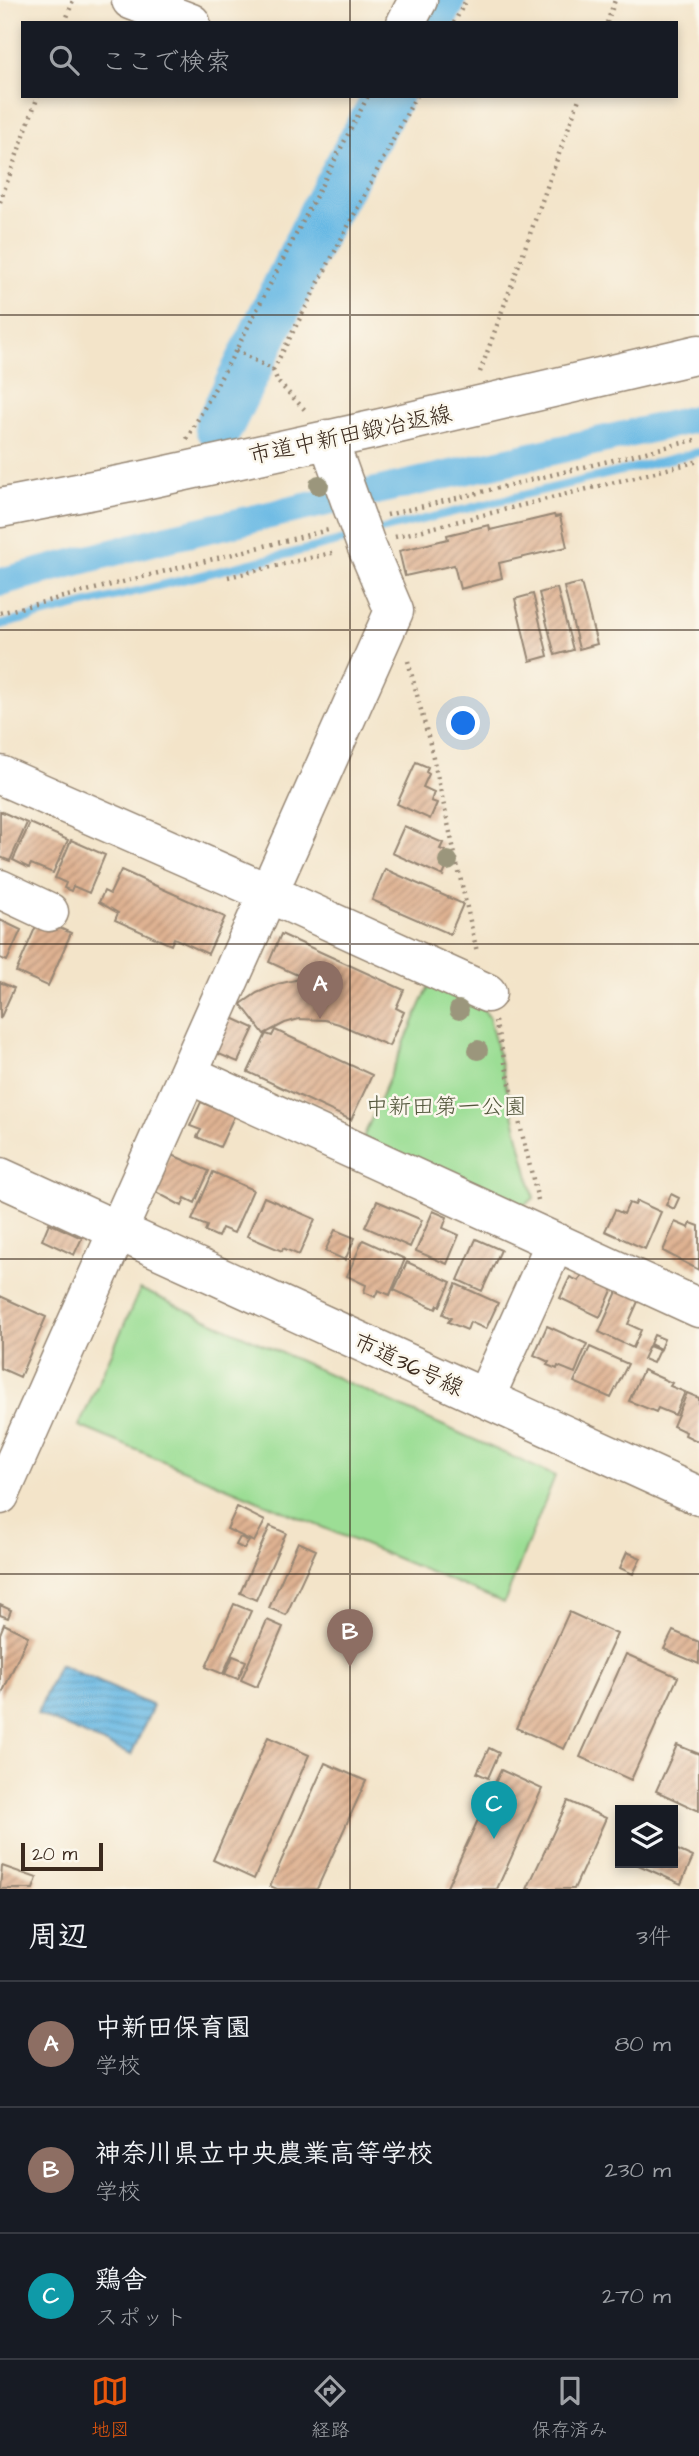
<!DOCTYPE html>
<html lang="ja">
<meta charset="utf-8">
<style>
:root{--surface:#171b24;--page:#242831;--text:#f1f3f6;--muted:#9ea1a6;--line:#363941;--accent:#ea580c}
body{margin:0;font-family:"Architects Daughter","Klee One",sans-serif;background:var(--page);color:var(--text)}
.controls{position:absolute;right:21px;bottom:21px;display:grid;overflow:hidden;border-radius:0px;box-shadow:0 4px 10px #0003}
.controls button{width:63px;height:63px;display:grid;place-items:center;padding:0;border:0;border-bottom:2px solid var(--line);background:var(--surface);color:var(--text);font:35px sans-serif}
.scale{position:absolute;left:21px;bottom:18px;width:82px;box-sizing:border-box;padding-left:7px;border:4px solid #3b2a1e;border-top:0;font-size:19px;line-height:24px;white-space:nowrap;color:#3b2a1e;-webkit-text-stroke:5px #fbf7ec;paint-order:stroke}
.you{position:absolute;left:464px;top:724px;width:24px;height:24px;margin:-18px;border:5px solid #fff;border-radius:50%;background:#1a73e8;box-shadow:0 0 0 10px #1a73e833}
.badge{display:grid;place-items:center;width:46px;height:46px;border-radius:50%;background:var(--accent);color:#fff;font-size:23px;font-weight:700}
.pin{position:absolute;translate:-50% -58px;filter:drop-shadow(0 2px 4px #0008)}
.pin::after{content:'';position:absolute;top:37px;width:24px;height:21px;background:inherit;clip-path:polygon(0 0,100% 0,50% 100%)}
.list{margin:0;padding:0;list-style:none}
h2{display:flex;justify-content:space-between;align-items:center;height:91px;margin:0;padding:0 28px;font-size:30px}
h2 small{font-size:23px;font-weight:400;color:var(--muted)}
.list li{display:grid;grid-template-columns:46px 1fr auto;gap:21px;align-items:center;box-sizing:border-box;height:126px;padding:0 28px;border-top:2px solid var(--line)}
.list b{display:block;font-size:26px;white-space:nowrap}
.list p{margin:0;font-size:23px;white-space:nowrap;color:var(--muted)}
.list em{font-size:23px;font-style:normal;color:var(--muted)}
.icon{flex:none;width:38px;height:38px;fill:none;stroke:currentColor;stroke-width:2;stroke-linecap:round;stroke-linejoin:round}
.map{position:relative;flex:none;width:699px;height:1889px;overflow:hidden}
.search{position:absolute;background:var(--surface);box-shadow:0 4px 10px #0003;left:21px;right:21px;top:21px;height:77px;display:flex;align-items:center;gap:18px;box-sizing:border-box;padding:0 24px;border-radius:0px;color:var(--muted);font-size:26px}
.sheet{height:469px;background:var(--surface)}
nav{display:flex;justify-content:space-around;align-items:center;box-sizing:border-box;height:98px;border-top:2px solid var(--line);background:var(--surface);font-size:19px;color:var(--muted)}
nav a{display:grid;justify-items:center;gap:4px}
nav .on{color:var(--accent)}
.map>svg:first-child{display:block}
.green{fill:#9cde95;stroke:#6c845a;stroke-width:2}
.water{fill:url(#water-rules);stroke:#527281;stroke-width:2}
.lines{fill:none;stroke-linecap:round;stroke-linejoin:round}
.stream{stroke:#69b9e4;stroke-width:8}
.canal{stroke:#69b9e4;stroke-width:28}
.river{stroke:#69b9e4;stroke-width:49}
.building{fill:url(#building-hatch)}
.minor-casing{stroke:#978774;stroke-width:41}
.path{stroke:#978774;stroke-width:4.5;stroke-dasharray:2 5;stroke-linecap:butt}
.minor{stroke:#fff;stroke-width:38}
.tree{fill:#9b967b}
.grid{fill:none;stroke:#3b2a1e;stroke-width:2;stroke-opacity:0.55}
.labels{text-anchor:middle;stroke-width:5;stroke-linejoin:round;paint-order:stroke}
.street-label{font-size:23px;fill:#3b2a1e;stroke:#fbf7ec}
.park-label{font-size:23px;fill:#53573c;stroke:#fbf7ec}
</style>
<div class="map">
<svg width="699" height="1889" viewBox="0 0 699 1889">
<defs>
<pattern id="water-rules" width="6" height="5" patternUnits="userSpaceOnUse" patternTransform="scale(1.75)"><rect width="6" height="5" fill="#69b9e4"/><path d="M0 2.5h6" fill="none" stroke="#5897b8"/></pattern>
<pattern id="building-hatch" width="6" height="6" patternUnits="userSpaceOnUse" patternTransform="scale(1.75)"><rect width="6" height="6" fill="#dfb292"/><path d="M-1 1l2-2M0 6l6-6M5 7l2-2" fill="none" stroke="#b69177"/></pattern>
</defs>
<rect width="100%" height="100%" fill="#fbf7ec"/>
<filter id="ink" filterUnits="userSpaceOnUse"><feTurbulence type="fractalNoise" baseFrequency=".0143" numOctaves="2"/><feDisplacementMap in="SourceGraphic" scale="14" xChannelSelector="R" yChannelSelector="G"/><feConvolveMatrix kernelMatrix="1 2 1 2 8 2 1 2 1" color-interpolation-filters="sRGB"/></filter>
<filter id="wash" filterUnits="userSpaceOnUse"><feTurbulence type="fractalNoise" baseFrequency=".00686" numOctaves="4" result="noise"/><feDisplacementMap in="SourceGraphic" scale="28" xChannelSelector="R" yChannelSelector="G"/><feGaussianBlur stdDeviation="1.57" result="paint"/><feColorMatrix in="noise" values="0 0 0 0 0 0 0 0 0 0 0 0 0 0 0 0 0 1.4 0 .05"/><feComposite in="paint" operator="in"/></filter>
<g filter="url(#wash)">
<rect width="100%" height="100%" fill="#f3e4c9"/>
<path class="green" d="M431 981 477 1002 489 1017 534 1198 519 1209 363 1138Z
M140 1289 555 1476 504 1603 79 1426Z"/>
<path class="water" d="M59 1664 153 1706 131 1755 37 1714Z"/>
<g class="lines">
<path class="stream" d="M372 532 699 452
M0 625 353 538"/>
<path class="canal" d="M0 582 164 539 699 418"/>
<path class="river" d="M429 23 441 0
M219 426 322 215 388 96"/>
</g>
<g id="blocks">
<path class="building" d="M554 515 555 517 560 516 567 547 499 563 502 578 460 589 454 565 405 576 399 551 448 539 447 535 489 525 490 530Z
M581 583 597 644 579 649 564 587Z
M557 588 573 650 555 655 539 593Z
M533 594 548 656 530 661 515 599Z
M416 762 428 767 426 772 429 774 423 787 434 792 431 801 437 803 430 819 397 804Z
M0 811 27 823 10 861 0 857Z
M30 823 68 840 53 873 31 864 29 868 13 860Z
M404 826 443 843 440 849 445 851 443 856 450 859 443 876 392 853Z
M71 840 105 855 89 893 73 886 71 891 64 888 66 883 55 878Z
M385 869 463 904 450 934 372 900Z
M121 870 225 917 208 954 174 938 171 945 115 920 118 913 99 902 104 891 110 894Z
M39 919 71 933 48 986 16 972Z
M0 920 21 930 7 961 0 958Z
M281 934 404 990 396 1008 404 1012 389 1046 339 1024 325 1020 299 1019 285 1023 264 1034 241 1004 257 993 278 984 304 978 269 962Z
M0 982 14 988 0 1019Z
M230 1017 254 1028 238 1062 214 1052Z
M275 1030 372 1075 351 1120 248 1072 266 1034 272 1036Z
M201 1102 212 1107 214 1102 236 1112 220 1147 197 1137 201 1130 190 1126Z
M170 1154 209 1171 195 1203 185 1198 182 1206 154 1191Z
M213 1172 253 1190 234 1233 222 1228 218 1237 205 1231 207 1226 192 1220Z
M671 1194 679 1198 674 1209 666 1205Z
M264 1197 315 1219 299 1255 283 1248 282 1251 247 1236Z
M377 1201 422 1220 410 1247 365 1227Z
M637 1201 661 1212 645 1249 605 1231 615 1210 624 1214 629 1203 635 1205Z
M433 1211 447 1217 443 1228 459 1235 447 1264 416 1251Z
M675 1222 689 1228 691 1223 699 1226V1270L663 1251Z
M49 1223 82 1238 74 1255 42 1240Z
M335 1230 355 1238 345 1260 325 1251Z
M476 1239 501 1250 482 1291 458 1280Z
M363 1240 405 1259 390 1295 378 1290 375 1297 364 1292 366 1285 347 1276Z
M407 1262 451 1282 440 1306 438 1305 436 1309 394 1290Z
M584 1270 615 1284 600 1317 560 1298 570 1277 579 1281Z
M456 1284 498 1303 486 1329 470 1322 467 1330 448 1322 451 1318 443 1314Z
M619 1287 640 1297 628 1324 641 1330 633 1348 599 1332Z
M0 1296 46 1317 20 1377 0 1368Z
M547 1326 587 1344 575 1373 558 1366 557 1369 547 1365 549 1362 534 1355Z
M654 1335 664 1339 660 1349 650 1344Z
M649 1346 659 1350 653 1363 643 1359Z
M590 1347 628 1364 611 1398 574 1382Z
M643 1370 672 1383 670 1386 685 1392 675 1415 658 1408 656 1412 629 1401Z
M687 1393 699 1398V1442L685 1435 686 1432 673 1426Z
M237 1507 265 1521 254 1542 227 1529Z
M270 1526 286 1533 256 1600 240 1593Z
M240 1537 249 1541 244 1549 236 1545Z
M298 1542 316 1550 286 1615 269 1608Z
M627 1552 641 1558 633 1574 620 1568Z
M234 1604 251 1611 223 1674 206 1667Z
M0 1605 11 1610 8 1618 0 1615Z
M569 1612 617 1634 564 1749 516 1728Z
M267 1620 283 1627 257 1687 241 1680Z
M4 1624 28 1636 0 1698V1634Z
M673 1631 699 1642V1664L664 1649Z
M626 1654 678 1677 631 1780 580 1757Z
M233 1656 246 1661 238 1679 225 1674Z
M268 1737 309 1755 254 1879 213 1860Z
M677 1745 699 1754V1811L656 1791Z
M489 1748 499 1753 488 1778 477 1773Z
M325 1763 366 1781 317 1889H277L270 1886Z
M501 1770 542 1789 497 1889H446Z
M568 1801 606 1818 574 1889H527Z
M673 1848 693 1857 681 1884 634 1863H673Z
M2 1866 37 1878 33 1889H0Z"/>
</g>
</g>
<g filter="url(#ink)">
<use href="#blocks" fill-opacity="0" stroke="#978774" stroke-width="2"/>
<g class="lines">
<defs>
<path id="minor" d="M131 0 191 23
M406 23 418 0
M0 508 140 481 381 428 699 354
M0 775 268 893 487 993
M0 889 49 912
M188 1074 699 1308
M0 1177 699 1496
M485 1398 555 1243
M0 1495C134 1201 263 905 394 611L366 545 328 439"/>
</defs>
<use href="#minor" class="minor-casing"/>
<path class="path" d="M65 23 73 0
M454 23 466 0
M607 23 615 0
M0 202 38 96
M236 350 273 370 278 382 307 412
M273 370 416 96
M480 372 580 96
M187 439 236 350 368 96
M387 515 699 439
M395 537 699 461
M228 577 336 552
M0 613 328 530
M408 661 430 744 477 952
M495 1021 538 1200"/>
<use href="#minor" class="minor"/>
</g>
<g class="tree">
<circle cx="319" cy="485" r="10"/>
<circle cx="448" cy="861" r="10"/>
<circle cx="459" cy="1010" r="10"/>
<circle cx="478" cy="1050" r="10"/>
</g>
</g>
<path class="grid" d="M350 0V23M350 96V1889M0 315H699M0 630H699M0 944H699M0 1259H699M0 1574H699"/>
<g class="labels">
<g class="street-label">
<text transform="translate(350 434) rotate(-12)" y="8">市道中新田鍛冶返線</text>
<text transform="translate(409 1364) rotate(25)" y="8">市道36号線</text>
</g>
<g class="park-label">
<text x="446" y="1114">中新田第一公園</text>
</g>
</g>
</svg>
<div class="controls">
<button><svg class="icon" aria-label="layers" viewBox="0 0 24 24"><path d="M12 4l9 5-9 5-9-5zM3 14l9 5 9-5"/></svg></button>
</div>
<div class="scale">20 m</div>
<div class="you"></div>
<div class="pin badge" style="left:320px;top:1019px;background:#8d6e63">A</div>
<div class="pin badge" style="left:350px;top:1667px;background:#8d6e63">B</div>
<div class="pin badge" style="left:494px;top:1839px;background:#0f9aa8">C</div>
<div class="search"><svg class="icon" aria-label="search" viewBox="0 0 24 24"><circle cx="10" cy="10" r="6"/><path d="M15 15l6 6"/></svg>ここで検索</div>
</div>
<section class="sheet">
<h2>周辺<small>3件</small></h2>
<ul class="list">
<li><span class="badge" style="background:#8d6e63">A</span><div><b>中新田保育園</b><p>学校</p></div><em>80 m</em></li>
<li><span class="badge" style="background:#8d6e63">B</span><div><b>神奈川県立中央農業高等学校</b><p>学校</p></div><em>230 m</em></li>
<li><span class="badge" style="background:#0f9aa8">C</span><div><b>鶏舎</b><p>スポット</p></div><em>270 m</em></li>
</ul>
</section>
<nav>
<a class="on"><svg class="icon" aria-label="map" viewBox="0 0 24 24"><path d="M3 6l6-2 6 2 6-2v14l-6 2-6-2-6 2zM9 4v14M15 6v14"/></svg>地図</a>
<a><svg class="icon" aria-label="directions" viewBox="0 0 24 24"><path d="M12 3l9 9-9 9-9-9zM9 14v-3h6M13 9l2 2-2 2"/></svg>経路</a>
<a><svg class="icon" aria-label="saved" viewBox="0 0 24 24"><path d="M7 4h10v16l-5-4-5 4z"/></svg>保存済み</a>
</nav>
